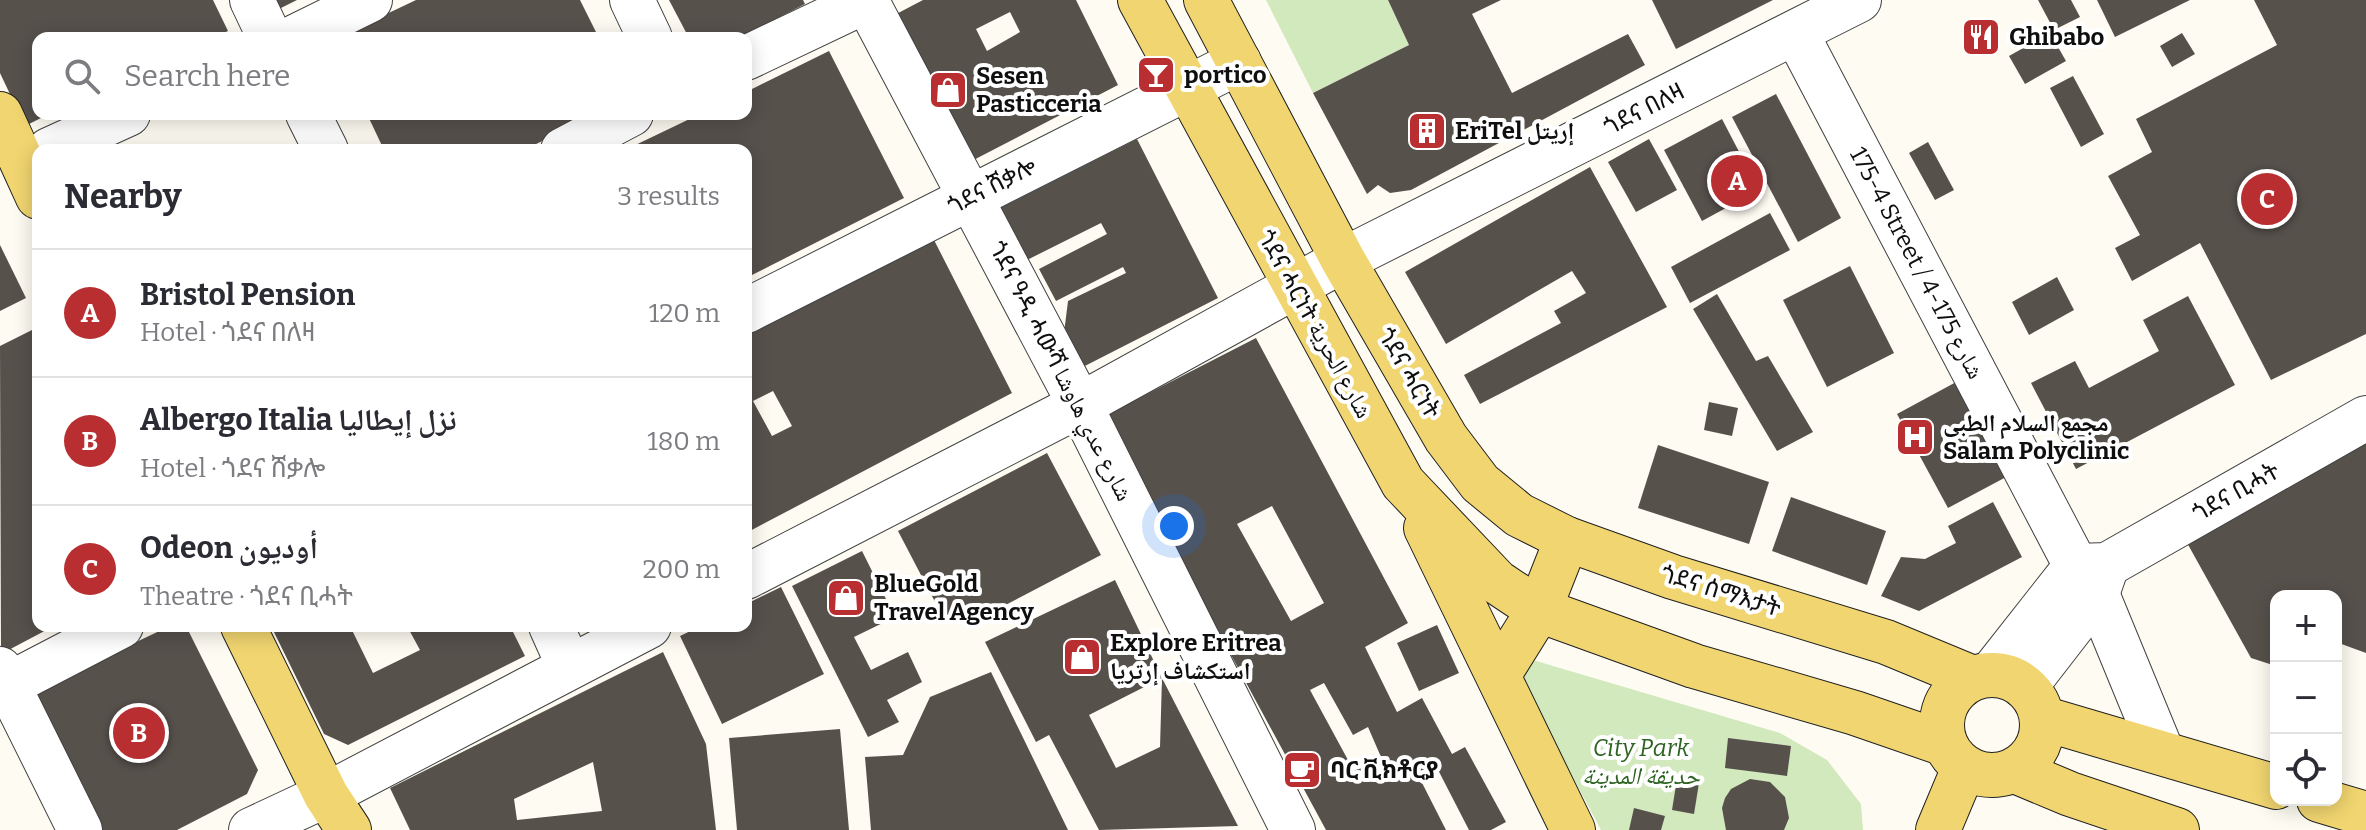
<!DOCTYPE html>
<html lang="en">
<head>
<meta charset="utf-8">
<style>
	body { margin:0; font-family:Bitter,"Noto Naskh Arabic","Noto Sans Ethiopic",serif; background:#f2f2f3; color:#2b2b33 }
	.controls { position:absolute; right:24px; bottom:24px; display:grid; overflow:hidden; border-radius:16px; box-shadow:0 4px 20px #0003 }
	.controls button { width:72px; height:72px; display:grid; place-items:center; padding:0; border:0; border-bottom:2px solid #e1e1e2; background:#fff; color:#2b2b33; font:40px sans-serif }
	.you { position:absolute; left:1174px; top:526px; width:28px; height:28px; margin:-20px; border:6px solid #fff; border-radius:50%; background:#1a73e8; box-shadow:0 0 0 12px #1a73e833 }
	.badge { display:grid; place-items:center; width:52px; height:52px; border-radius:50%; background:#b82e31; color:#fff; font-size:26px; font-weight:700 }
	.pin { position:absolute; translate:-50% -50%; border:4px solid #fff; box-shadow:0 2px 8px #0006 }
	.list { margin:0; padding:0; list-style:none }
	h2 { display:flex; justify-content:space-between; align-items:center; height:104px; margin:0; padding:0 32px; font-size:34px }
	h2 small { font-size:26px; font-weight:400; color:#7c7c81 }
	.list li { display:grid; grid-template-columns:52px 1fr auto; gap:24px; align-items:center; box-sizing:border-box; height:128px; padding:0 32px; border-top:2px solid #e1e1e2 }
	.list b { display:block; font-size:30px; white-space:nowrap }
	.list p { margin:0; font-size:26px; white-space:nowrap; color:#7c7c81 }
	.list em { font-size:26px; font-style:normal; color:#7c7c81 }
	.icon { flex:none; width:44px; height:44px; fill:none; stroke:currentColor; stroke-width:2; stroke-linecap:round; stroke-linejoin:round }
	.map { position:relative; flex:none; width:2366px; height:830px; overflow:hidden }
	.search { position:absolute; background:#fff; box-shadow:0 4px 20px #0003; left:32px; top:32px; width:720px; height:88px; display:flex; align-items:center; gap:20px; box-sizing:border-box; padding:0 28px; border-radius:16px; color:#7c7c81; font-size:30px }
	.panel { position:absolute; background:#fff; box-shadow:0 4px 20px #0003; left:32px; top:144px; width:720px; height:488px; border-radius:16px }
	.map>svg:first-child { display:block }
	.green { fill:#d2e8bd }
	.building { fill:#57514c; fill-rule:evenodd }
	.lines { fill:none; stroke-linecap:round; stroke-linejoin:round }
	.minor-casing { stroke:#424242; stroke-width:46 }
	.major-casing { stroke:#202020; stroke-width:46 }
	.minor { stroke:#fff; stroke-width:44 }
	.major { stroke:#f1d570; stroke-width:44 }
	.labels { text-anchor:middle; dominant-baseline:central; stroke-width:8; stroke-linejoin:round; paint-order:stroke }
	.poi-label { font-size:24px; font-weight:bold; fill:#0f0f0f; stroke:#fff; text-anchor:start }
	.street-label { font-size:24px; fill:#0f0f0f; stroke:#fff }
	.park-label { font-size:24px; font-style:italic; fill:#2e6422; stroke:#fff }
</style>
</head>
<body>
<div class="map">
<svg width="2366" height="830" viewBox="0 0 2366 830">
	<rect width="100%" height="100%" fill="#fefcf2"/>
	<!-- green -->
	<g class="green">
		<polygon points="1266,0 1388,0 1409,45 1313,93"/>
		<polygon points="1526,658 1780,733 1827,760 1861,804 1863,830 1601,830 1522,682"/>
	</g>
	<!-- building -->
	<g class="building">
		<polygon points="0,0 213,0 228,31 213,38 38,38 38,114 49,114 25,126 0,73"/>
		<polygon points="267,0 297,0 273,12"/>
		<polygon points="416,0 580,0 599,38 336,38"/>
		<polygon points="669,0 803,0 805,4 739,38 689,38"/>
		<path d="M923 0H1076L1118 85 960 167 883 21ZM1010 12 1020 32 987 51 976 29Z"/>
		<polygon points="1388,0 1501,0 1472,14 1512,93 1628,34 1645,65 1411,190 1390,193 1378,185 1367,194 1313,93 1409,45"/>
		<polygon points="1652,0 1773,0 1676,49"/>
		<polygon points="2038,0 2071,0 2080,17 2054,30"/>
		<polygon points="2097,0 2190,0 2115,37"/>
		<polygon points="2254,0 2366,0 2366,334 2271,380 2200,243 2132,281 2115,248 2140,235 2108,176 2152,152 2136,119 2277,45"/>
		<polygon points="2050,33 2066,61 2025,84 2009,56"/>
		<polygon points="2182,33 2195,54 2172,67 2160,46"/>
		<polygon points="829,51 904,198 746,278 746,150 625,150 700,114 746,114 746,92"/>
		<polygon points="2073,76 2104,134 2081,147 2050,88"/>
		<polygon points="1776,94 1841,218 1798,242 1732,117"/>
		<polygon points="367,114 597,114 524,150 384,150"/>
		<polygon points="1722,119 1759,190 1702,221 1664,150"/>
		<polygon points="1137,139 1218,298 1077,370 1063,341 1068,301 1126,273 1123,267 1056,301 1039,269 1107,234 1101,223 1021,263 994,211"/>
		<polygon points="1649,139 1677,190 1636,212 1608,162"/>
		<polygon points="1928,142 1954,190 1935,200 1909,153"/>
		<polygon points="1590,167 1667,307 1480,404 1464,375 1561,323 1554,311 1586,293 1572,271 1446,344 1405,272"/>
		<polygon points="1770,213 1790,250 1690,303 1671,267"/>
		<path d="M934 240 1012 393 746 533V335ZM773 391 792 426 772 436 753 401Z"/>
		<polygon points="0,245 26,298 0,311"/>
		<polygon points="1850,266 1894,353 1827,387 1783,300"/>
		<polygon points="2057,277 2074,310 2029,335 2012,302"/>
		<polygon points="1717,294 1756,361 1768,356 1813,432 1777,451 1693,309"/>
		<polygon points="2188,296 2235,385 2076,469 2031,383 2075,361 2089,388 2159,351 2143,320"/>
		<polygon points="38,327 38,626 54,626 1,654 0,346"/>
		<path d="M1256 338 1408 623 1365 647 1397 712 1422 698 1452 754 1465 747 1506 822 1491 830H1469L1435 764 1417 773 1446 830H1326L1102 417ZM1272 506 1324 603 1291 621 1237 524ZM1324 683 1353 735 1368 727 1381 757 1354 771 1310 690Z"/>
		<polygon points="1958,381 2008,476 1948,508 1897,414"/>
		<polygon points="1709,402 1738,408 1732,436 1704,430"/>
		<polygon points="2366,431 2366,653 2336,642 2336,596 2276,596 2276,666 2251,658 2181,532"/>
		<polygon points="1658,445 1769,482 1749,544 1638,508"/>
		<polygon points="1047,453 1101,555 971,623 964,611 945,621 898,531"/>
		<polygon points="1791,497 1886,531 1867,585 1772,551"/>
		<polygon points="1993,502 2022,557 1919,611 1881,596 1901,557 1925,559 1956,543 1948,526"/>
		<polygon points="862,551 895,617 854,637 871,670 908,652 922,682 887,700 899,722 868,737 792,586"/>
		<polygon points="1115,580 1162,678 1089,715 1116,768 1160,747 1162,678 1238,826 1099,830 1049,735 1036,742 985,642"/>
		<polygon points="781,587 824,674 722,724 680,636 701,626 746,626 746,604"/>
		<polygon points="1437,625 1459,673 1419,691 1397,643"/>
		<polygon points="170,626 186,626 258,770 247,794 177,830 86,830 20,697"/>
		<polygon points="271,626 350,626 373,673 420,650 407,626 510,626 525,656 348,745 324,734"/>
		<path d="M663 652 706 744 716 830H410L390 788ZM593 762 602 811 517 820 514 799Z"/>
		<polygon points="991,672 1068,830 871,830 865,757 903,755 930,697"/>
		<polygon points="840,729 849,830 737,830 729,738"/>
		<polygon points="1728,738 1791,746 1787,776 1725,768"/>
		<polygon points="1677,779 1699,783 1694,814 1672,810"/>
		<polygon points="1750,779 1770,782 1785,797 1789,818 1784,830 1726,830 1722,808 1725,798 1731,789"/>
		<polygon points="1634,808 1665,816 1661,830 1629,830"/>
	</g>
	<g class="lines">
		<defs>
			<g id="minor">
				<polyline points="252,0 270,38"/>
				<polyline points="632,0 650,38"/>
				<polyline points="866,0 1080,405 1293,830"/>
				<polyline points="1796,33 2076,566 2097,594 2162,752"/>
				<polyline points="293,38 370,0"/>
				<polyline points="746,58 868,0"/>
				<polyline points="308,114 326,150"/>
				<polyline points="49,150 128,114"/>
				<polyline points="563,150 631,114"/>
				<polyline points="746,311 1239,62"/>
				<polyline points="746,577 1080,405 1343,260 1859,0"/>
				<polyline points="551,626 569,666"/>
				<polyline points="0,669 80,830"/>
				<polyline points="1991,674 2076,566 2107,565 2366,418"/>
				<polyline points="2025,687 2097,594 2105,571"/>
				<polyline points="0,689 121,626"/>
				<polyline points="251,830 326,795 649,626"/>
			</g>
			<g id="major">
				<polyline points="1140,0 1403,483 1497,582 1539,610 1694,666 1855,713 1945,744"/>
				<polyline points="1206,0 1343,260 1446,438 1480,483 1519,515 1567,539 1673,577 1886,642 1973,678"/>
				<polyline points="0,114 38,197"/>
				<polyline points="1426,528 1573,830"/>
				<polyline points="243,626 326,795 349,830"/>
				<polyline points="1499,674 1539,610 1567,539"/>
				<circle cx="1992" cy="725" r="50"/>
				<polyline points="2042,718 2276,787"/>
				<polyline points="2015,771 2070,794 2177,830"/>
				<polyline points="2319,800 2366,814"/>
				<polyline points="1938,830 1964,768"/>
			</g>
		</defs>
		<!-- minor casing -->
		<use href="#minor" class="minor-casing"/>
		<!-- major casing -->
		<use href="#major" class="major-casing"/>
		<!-- minor -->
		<use href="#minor" class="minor"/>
		<!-- major -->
		<use href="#major" class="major"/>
	</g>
	<!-- icons -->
	<defs>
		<symbol id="restaurant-square" viewBox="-11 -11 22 22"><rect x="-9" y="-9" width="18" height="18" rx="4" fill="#b82e31" stroke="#fff"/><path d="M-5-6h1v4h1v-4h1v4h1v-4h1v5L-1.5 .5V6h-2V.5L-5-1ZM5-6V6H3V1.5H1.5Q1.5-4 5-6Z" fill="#fff"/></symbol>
		<symbol id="bar-square" viewBox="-11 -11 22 22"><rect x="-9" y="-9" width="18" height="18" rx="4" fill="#b82e31" stroke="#fff"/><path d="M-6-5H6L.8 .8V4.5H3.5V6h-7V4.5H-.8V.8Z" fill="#fff"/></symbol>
		<symbol id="shop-square" viewBox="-11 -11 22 22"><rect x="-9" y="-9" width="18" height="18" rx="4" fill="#b82e31" stroke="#fff"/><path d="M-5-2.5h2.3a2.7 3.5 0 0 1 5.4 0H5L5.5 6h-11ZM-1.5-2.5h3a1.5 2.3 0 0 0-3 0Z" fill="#fff"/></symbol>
		<symbol id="building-square" viewBox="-11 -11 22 22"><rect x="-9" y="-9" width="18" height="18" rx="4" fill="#b82e31" stroke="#fff"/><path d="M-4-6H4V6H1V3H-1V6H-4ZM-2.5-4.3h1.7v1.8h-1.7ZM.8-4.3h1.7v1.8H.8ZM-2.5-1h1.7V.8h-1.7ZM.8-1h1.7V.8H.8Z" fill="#fff"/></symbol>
		<symbol id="hospital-square" viewBox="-11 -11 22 22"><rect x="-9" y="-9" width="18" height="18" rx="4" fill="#b82e31" stroke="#fff"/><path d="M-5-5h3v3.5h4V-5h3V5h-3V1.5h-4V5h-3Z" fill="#fff"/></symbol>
		<symbol id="cafe-square" viewBox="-11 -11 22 22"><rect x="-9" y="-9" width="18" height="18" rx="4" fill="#b82e31" stroke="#fff"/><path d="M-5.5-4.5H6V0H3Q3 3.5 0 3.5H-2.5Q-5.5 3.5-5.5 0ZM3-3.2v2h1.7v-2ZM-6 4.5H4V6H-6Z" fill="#fff"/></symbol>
	</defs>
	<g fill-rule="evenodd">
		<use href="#restaurant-square" x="1959" y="15" width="44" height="44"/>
		<use href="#bar-square" x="1134" y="53" width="44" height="44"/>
		<use href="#shop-square" x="926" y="68" width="44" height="44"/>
		<use href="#building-square" x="1405" y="109" width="44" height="44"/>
		<use href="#hospital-square" x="1893" y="415" width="44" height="44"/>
		<use href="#shop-square" x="824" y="576" width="44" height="44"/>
		<use href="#shop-square" x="1060" y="635" width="44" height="44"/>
		<use href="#cafe-square" x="1280" y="748" width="44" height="44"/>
	</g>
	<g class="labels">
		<!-- poi labels -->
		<g class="poi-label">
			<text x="2009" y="37">Ghibabo</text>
			<text x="1184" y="75">portico</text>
			<text x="976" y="76">Sesen<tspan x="976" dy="28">Pasticceria</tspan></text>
			<text x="1455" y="131">EriTel إريتل</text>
			<text x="1943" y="423">مجمع السلام الطبي<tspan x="1943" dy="28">Salam Polyclinic</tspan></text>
			<text x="874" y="584">BlueGold<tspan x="874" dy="28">Travel Agency</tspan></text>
			<text x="1110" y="643">Explore Eritrea<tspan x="1110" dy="28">استكشاف إرتريا</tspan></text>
			<text x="1330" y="770">ባር ቪክቶርያ</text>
		</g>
		<!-- street labels -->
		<g class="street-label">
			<text transform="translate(1644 109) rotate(-27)">ጎደና በለዛ</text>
			<text transform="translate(992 186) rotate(-27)">ጎደና ሸቃሎ</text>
			<text transform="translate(1917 263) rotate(62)">175-4 Street / شارع 175-4</text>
			<text transform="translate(1315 324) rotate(61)">ጎደና ሓርነት شارع الحرية</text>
			<text transform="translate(1061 371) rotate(63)">ጎደና ዓዲ ሓውሻ شارع عدي هاوشا</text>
			<text transform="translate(1409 373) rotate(60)">ጎደና ሓርነት</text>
			<text transform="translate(2236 492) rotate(-29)">ጎደና ቢሓት</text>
			<text transform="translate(1721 591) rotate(17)">ጎደና ሰማእታት</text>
		</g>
		<!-- park labels -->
		<g class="park-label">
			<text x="1641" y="748">City Park<tspan x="1641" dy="28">حديقة المدينة</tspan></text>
		</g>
	</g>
</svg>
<div class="controls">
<button>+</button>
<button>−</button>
<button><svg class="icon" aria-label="locate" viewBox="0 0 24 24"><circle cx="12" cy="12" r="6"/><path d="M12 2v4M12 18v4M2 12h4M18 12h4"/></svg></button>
</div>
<div class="you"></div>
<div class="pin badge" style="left:1737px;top:181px">A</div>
<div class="pin badge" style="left:139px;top:733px">B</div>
<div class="pin badge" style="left:2267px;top:199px">C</div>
<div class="search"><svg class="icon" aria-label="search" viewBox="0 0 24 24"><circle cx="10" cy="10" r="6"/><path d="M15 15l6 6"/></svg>Search here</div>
<section class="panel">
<h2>Nearby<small>3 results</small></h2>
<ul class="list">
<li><span class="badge">A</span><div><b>Bristol Pension</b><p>Hotel · ጎደና በለዛ</p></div><em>120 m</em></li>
<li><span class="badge">B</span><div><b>Albergo Italia نزل إيطاليا</b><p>Hotel · ጎደና ሸቃሎ</p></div><em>180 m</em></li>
<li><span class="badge">C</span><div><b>Odeon أوديون</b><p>Theatre · ጎደና ቢሓት</p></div><em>200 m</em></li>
</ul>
</section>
</div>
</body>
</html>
